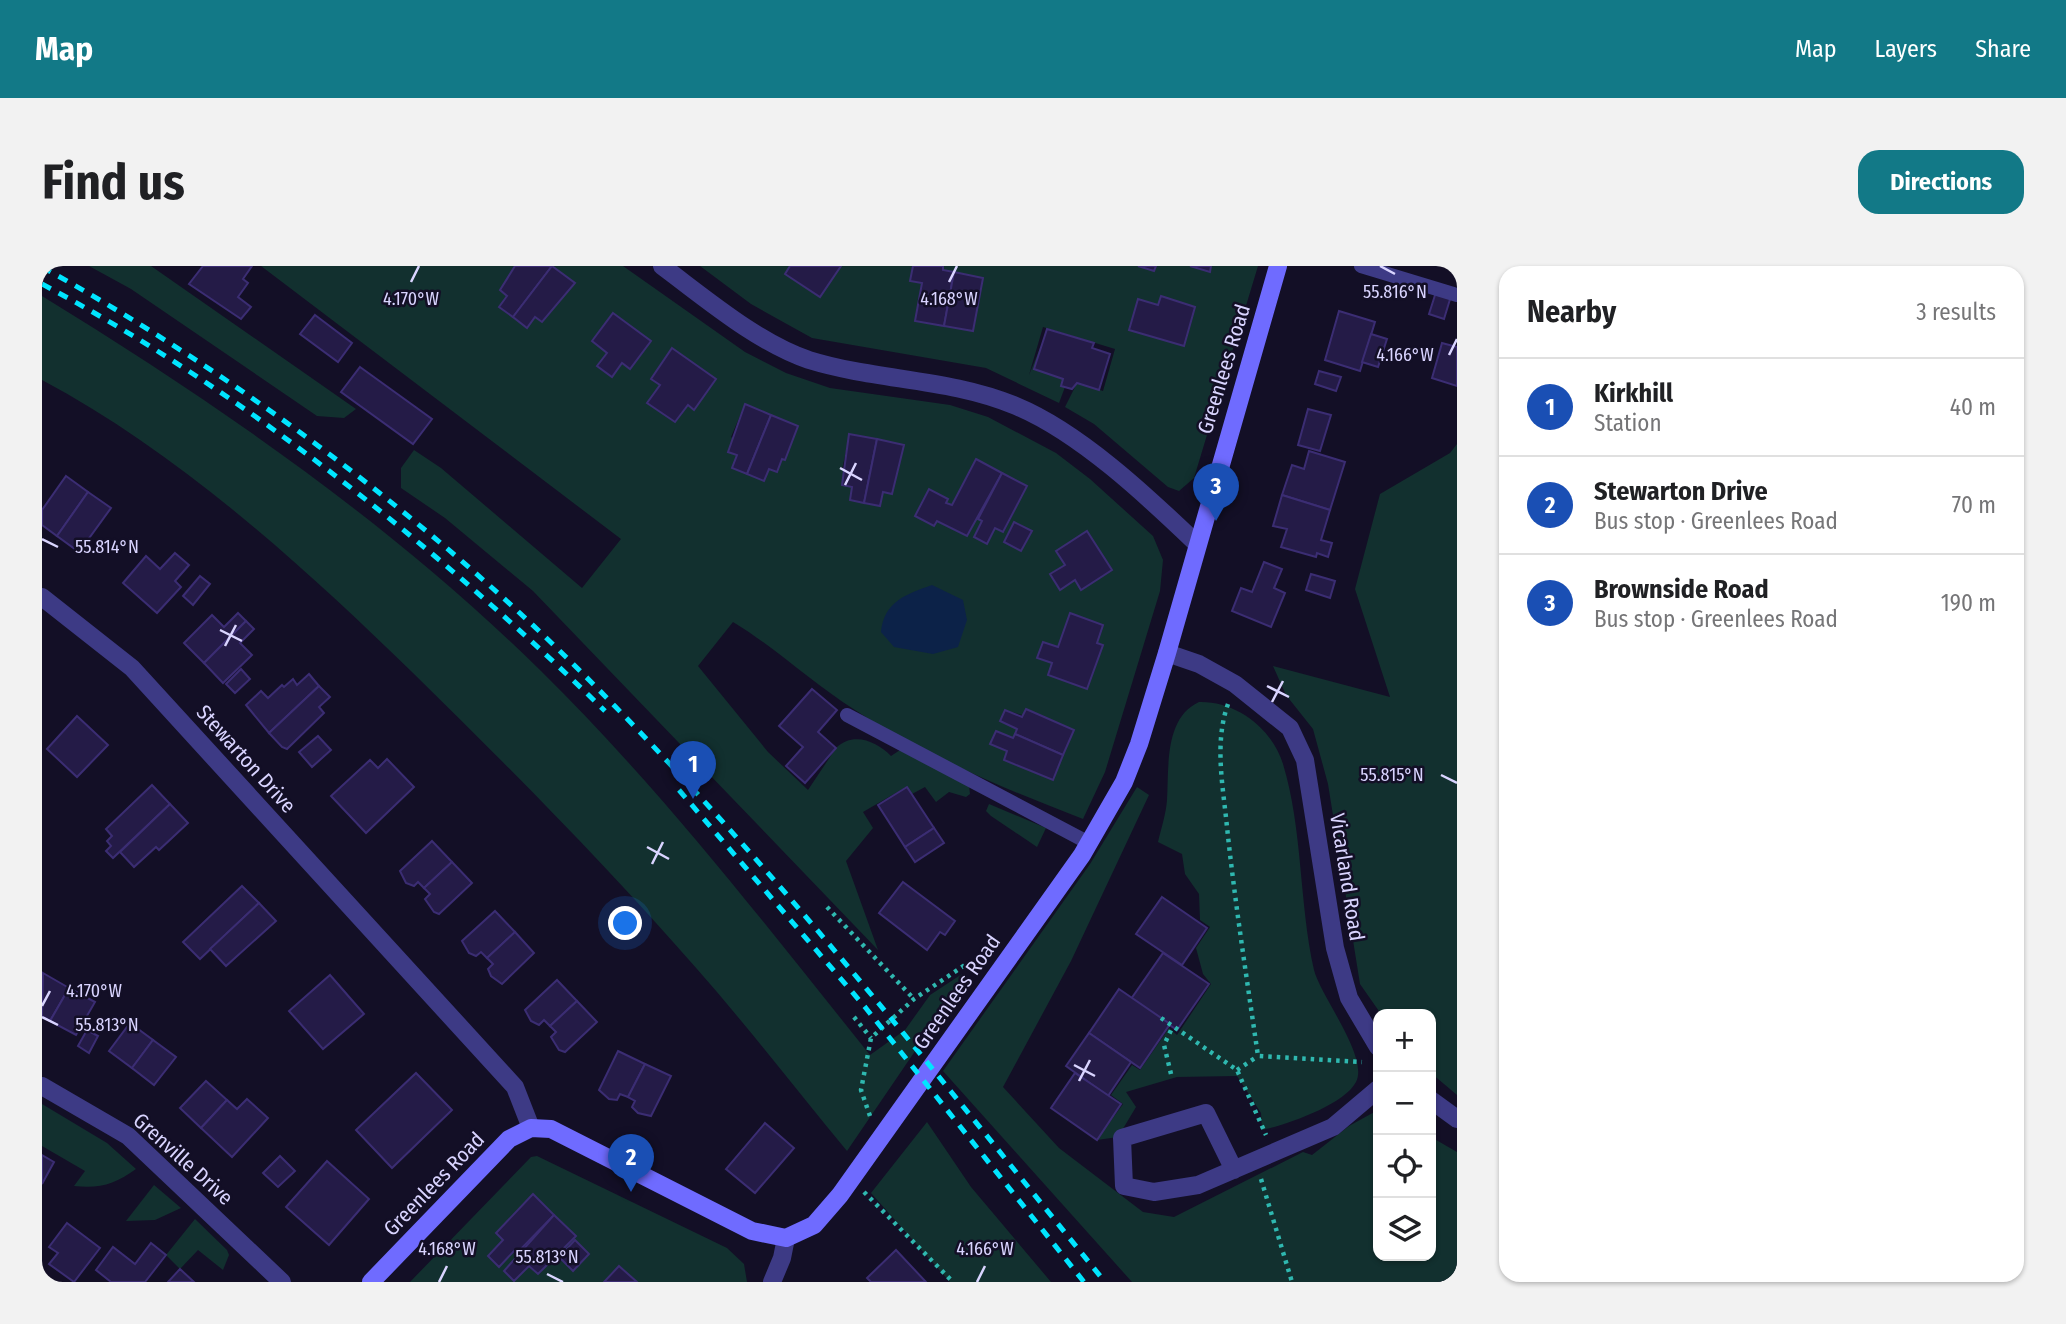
<!DOCTYPE html>
<html lang="en">
<head>
<meta charset="utf-8">
<style>
	body { margin:0; font-family:"Fira Sans Condensed",sans-serif; background:#f2f2f2; color:#202124 }
	.controls { position:absolute; right:21px; bottom:21px; display:grid; overflow:hidden; border-radius:14px; box-shadow:0 2px 5px #0004 }
	.controls button { width:63px; height:63px; display:grid; place-items:center; padding:0; border:0; border-bottom:2px solid #e0e0e0; background:#fff; color:#202124; font:35px sans-serif }
	.you { position:absolute; left:584px; top:658px; width:24px; height:24px; margin:-18px; border:5px solid #fff; border-radius:50%; background:#1a73e8; box-shadow:0 0 0 10px #1a73e833 }
	.badge { display:grid; place-items:center; width:46px; height:46px; border-radius:50%; background:#127987; color:#fff; font-size:23px; font-weight:700 }
	.pin { position:absolute; translate:-50% -58px; filter:drop-shadow(0 2px 4px #0008) }
	.pin::after { content:''; position:absolute; top:37px; width:24px; height:21px; background:inherit; clip-path:polygon(0 0,100% 0,50% 100%) }
	.list { margin:0; padding:0; list-style:none }
	h2 { display:flex; justify-content:space-between; align-items:center; height:91px; margin:0; padding:0 28px; font-size:30px }
	h2 small { font-size:23px; font-weight:400; color:#757577 }
	.list li { display:grid; grid-template-columns:46px 1fr auto; gap:21px; align-items:center; box-sizing:border-box; height:98px; padding:0 28px; border-top:2px solid #e0e0e0 }
	.list b { display:block; font-size:26px; white-space:nowrap }
	.list p { margin:0; font-size:23px; white-space:nowrap; color:#757577 }
	.list em { font-size:23px; font-style:normal; color:#757577 }
	.icon { flex:none; width:38px; height:38px; fill:none; stroke:currentColor; stroke-width:2; stroke-linecap:round; stroke-linejoin:round }
	.map { position:relative; flex:none; width:1415px; height:1016px; overflow:hidden; border-radius:21px }
	header { display:flex; align-items:center; gap:42px; box-sizing:border-box; height:98px; padding:0 35px; background:#127987; color:#fff }
	header strong { font-size:33px }
	nav { display:flex; gap:38px; margin-inline-start:auto; font-size:24px }
	.intro { display:flex; align-items:center; justify-content:space-between; box-sizing:border-box; height:168px; padding:0 42px }
	h1 { margin:0; font-size:49px }
	.button { padding:18px 32px; border-radius:21px; background:#127987; color:#fff; font-size:24px; font-weight:700 }
	main { display:flex; gap:42px; padding:0 42px }
	aside { flex:1; background:#fff; border-radius:21px; box-shadow:0 2px 5px #0004 }
	.map>svg:first-child { display:block }
	.green { fill:#12302f; fill-rule:evenodd }
	.water { fill:#0c2248 }
	.building { fill:#241b47; stroke:#3b2d73; stroke-width:2 }
	.lines { fill:none; stroke-linecap:round; stroke-linejoin:round }
	.path { stroke:#2fb8b0; stroke-width:4.5; stroke-dasharray:3.5 5; stroke-linecap:butt }
	.service { stroke:#3d3a85; stroke-width:14 }
	.minor { stroke:#3d3a85; stroke-width:18 }
	.tertiary { stroke:#3d3a85; stroke-width:18 }
	.secondary { stroke:#6f6bff; stroke-width:18 }
	.rail { stroke:#00e5ff; stroke-width:5; stroke-dasharray:10 9; stroke-linecap:butt }
	.ticks { fill:none; stroke:#d9d4ff; stroke-width:2.5 }
	.labels { text-anchor:middle; dominant-baseline:central; stroke-width:5; stroke-linejoin:round; paint-order:stroke }
	.street-label { font-size:21px; fill:#d9d4ff; stroke:#130f26 }
	.ticks-label { font-size:18px; text-anchor:middle; fill:#d9d4ff; stroke:#130f26; stroke-width:5; stroke-linejoin:round; paint-order:stroke }
</style>
</head>
<body>
<header>
<strong>Map</strong>
<nav><a>Map</a><a>Layers</a><a>Share</a></nav>
</header>
<div class="intro"><h1>Find us</h1><a class="button">Directions</a></div>
<main>
<div class="map">
<svg width="1415" height="1016" viewBox="0 0 1415 1016">
	<rect width="100%" height="100%" fill="#130f26"/>
	<!-- green -->
	<g class="green">
		<polygon points="47,0 109,0 314,143 302,152 275,150 89,23"/>
		<path d="M219 0H581L703 86 744 107 788 122 908 139 946 151 1014 187 1048 213 1111 270 1121 294 1118 325 1063 506 1041 553C963 523 883 490 813 444 770 417 734 382 691 356L656 400 726 486 766 524 794 482C812 465 835 476 849 490L858 484 927 520 928 528 924 531 907 526 894 536 883 521 870 528 864 521 821 546 831 562 804 595 836 684 491 325 403 252 359 222V202L372 184 399 202 540 322 579 273ZM510 0 532 18 471 51 458 41ZM703 138 756 161 743 193H740L735 206 727 203 722 215 690 202 695 189 686 185 692 173 689 171ZM808 168 862 179 850 227 841 226 838 240 808 234 810 221 800 203ZM934 194 985 220 962 266 953 262 945 277 932 271 940 255 934 252 895 255 892 260 873 250 887 224 906 233 904 237 910 239ZM963 444 1032 464 1010 514 962 494 965 485 948 478 954 465 971 472 975 463 958 455Z"/>
		<polygon points="658,0 871,0 868,15 880,17 874,55 931,65 940,12 901,4 901,0 1216,0 1152,212 1137,225 1126,221 1052,158 1023,141 1035,117 1061,125 1073,83 1001,61 987,109 1000,77 992,103 1021,113 1023,121 1017,137 944,102 770,72 709,38"/>
		<path d="M0 30C176 138 351 259 499 405 619 523 723 658 828 789L863 764 888 729 920 708 914 725 805 885C755 825 707 762 655 703 565 600 467 501 370 406 260 299 137 187 0 114Z"/>
		<polygon points="1415,178 1415,829 1389,807 1389,748 1339,748 1318,718 1286,518 1271,463 1244,429 1231,400 1348,431 1313,323 1338,228 1408,187"/>
		<path d="M1157 436C1194 435 1230 462 1241 498 1261 564 1257 637 1272 704 1279 731 1327 791 1314 816 1302 839 1244 859 1220 864L1219 847 1195 810 1135 811 1084 826 1094 841 1076 871 1055 874 1081 838 1069 829 1090 799 1098 804 1127 762 1135 769 1169 718 1161 708 1154 682 1168 661 1158 654 1157 628 1143 608 1140 588 1116 576C1119 563 1124 548 1125 534 1127 502 1122 452 1157 436Z"/>
		<polygon points="1095,521 1107,529 1029,695 961,821 1017,882 1101,946 1132,951 1261,886 1270,889 1307,860 1336,844 1336,990 1389,990 1389,871 1415,886 1415,1016 1090,1016 901,805 1048,598"/>
		<polygon points="947,538 1004,562 995,581 949,550 944,545"/>
		<path d="M0 838 65 877 94 903C73 918 58 923 32 920L43 905 0 880Z"/>
		<polygon points="885,856 929,921 1009,1016 908,1016 829,927"/>
		<path d="M495 890 685 982 702 998 705 1016H595L577 1000 562 1016H368L489 891ZM491 929 533 970 496 1008 487 1000 472 1015 462 1005 477 989 472 985 457 1000 446 990 461 974 454 967Z"/>
		<polygon points="112,919 139,942 113,954 84,955"/>
		<polygon points="153,953 185,984 187,989 181,1004 156,984 138,1003 124,989"/>
	</g>
	<!-- water -->
	<path class="water" d="M890 319 921 334 925 354 916 381 891 388 852 381 839 366C842 335 865 328 890 319Z"/>
	<!-- building -->
	<g class="building">
		<polygon points="161,0 210,0 201,13 206,17 196,31 209,41 199,53 147,18"/>
		<polygon points="473,0 510,0 471,51 457,41 465,30 458,24"/>
		<polygon points="510,0 533,17 500,56 493,51 485,62 471,51"/>
		<polygon points="748,0 799,0 778,31 743,8"/>
		<polygon points="871,0 901,0 901,4 912,6 902,60 873,55 880,17 868,15"/>
		<polygon points="1096,0 1114,0 1112,5"/>
		<polygon points="1148,0 1169,0 1168,6"/>
		<polygon points="912,6 941,12 931,65 902,60"/>
		<polygon points="1394,26 1409,30 1402,53 1387,48"/>
		<polygon points="1119,30 1153,41 1142,80 1087,64 1096,33 1116,39"/>
		<polygon points="1297,45 1333,56 1318,105 1283,94"/>
		<polygon points="571,47 609,75 588,103 580,97 570,111 555,100 565,87 550,75"/>
		<polygon points="273,49 310,77 296,96 258,68"/>
		<polygon points="1005,63 1052,77 1050,82 1068,88 1057,124 1035,117 1030,123 1019,120 1021,113 992,103"/>
		<polygon points="1329,68 1345,73 1336,101 1320,96"/>
		<polygon points="1400,77 1415,81 1415,120 1390,112"/>
		<polygon points="630,82 674,113 652,144 646,139 633,156 605,137 618,119 609,113"/>
		<polygon points="318,101 390,153 371,178 299,126"/>
		<polygon points="1277,105 1299,111 1294,125 1273,118"/>
		<polygon points="703,138 729,149 705,208 690,202 695,189 686,186"/>
		<polygon points="1266,143 1289,149 1278,185 1256,179"/>
		<polygon points="729,149 756,160 743,194 740,193 735,206 727,203 722,215 705,208"/>
		<polygon points="807,168 835,173 822,237 808,234 810,221 800,219"/>
		<polygon points="835,173 862,179 850,228 841,226 838,240 822,237"/>
		<polygon points="1267,185 1303,196 1288,244 1240,229 1250,199 1262,203"/>
		<polygon points="934,193 960,207 925,270 895,255 892,260 873,250 887,223 906,233 904,237 910,239"/>
		<polygon points="960,207 985,220 961,266 953,262 945,278 932,271 940,255 936,253"/>
		<polygon points="24,210 46,226 15,270 0,259 0,244"/>
		<polygon points="46,226 69,242 37,286 15,270"/>
		<polygon points="1240,229 1288,244 1279,274 1290,277 1286,291 1275,287 1274,291 1239,281 1245,263 1231,260"/>
		<polygon points="972,256 990,265 979,285 962,276"/>
		<polygon points="1045,265 1070,304 1039,324 1033,314 1018,324 1008,308 1023,299 1014,285"/>
		<polygon points="133,287 147,299 133,315 139,321 115,347 81,317 104,290 118,303"/>
		<polygon points="1222,296 1240,303 1232,322 1243,327 1229,361 1190,345 1199,322 1210,326"/>
		<polygon points="1269,308 1293,315 1288,332 1264,324"/>
		<polygon points="158,310 168,318 151,339 141,330"/>
		<polygon points="196,347 204,355 162,397 142,377 170,349 182,361"/>
		<polygon points="1028,347 1061,359 1055,377 1061,379 1045,423 1006,409 1010,397 995,392 1001,376 1016,381"/>
		<polygon points="204,355 212,363 198,377 210,389 181,417 162,397"/>
		<polygon points="199,403 208,413 193,427 184,418"/>
		<polygon points="267,408 277,420 227,467 204,439 219,425 226,432 240,419 242,421 251,413 255,419"/>
		<polygon points="277,420 288,431 277,441 282,447 245,483 240,481 227,467"/>
		<polygon points="770,423 795,444 776,466 794,482 763,517 744,500 761,481 737,460"/>
		<polygon points="984,443 1032,464 1021,489 973,468 975,463 958,455 963,444 980,451"/>
		<polygon points="35,450 66,479 35,511 5,483"/>
		<polygon points="954,465 971,472 973,468 1021,489 1011,514 962,494 965,485 948,478"/>
		<polygon points="276,470 289,484 270,501 257,486"/>
		<polygon points="345,493 372,521 324,567 289,530 328,494 336,502"/>
		<polygon points="110,519 128,538 71,592 64,585 69,580 65,575 70,570 64,563"/>
		<polygon points="865,521 892,562 863,581 836,539"/>
		<polygon points="128,538 146,557 117,584 114,581 92,601 78,586"/>
		<polygon points="892,562 902,577 873,596 863,581"/>
		<polygon points="390,575 410,596 382,622 376,616 372,620 364,617 358,605"/>
		<polygon points="410,596 430,617 397,648 392,646 383,633 388,628 382,622"/>
		<polygon points="861,616 913,655 903,669 898,666 885,684 837,647"/>
		<polygon points="200,620 217,637 158,693 141,676"/>
		<polygon points="1120,631 1165,662 1140,699 1094,668"/>
		<polygon points="217,637 234,655 184,700 168,683"/>
		<polygon points="453,645 473,666 445,692 439,686 434,690 427,687 420,675"/>
		<polygon points="473,666 492,687 460,718 449,710 446,703 451,698 445,692"/>
		<polygon points="1121,687 1167,718 1135,764 1089,733"/>
		<polygon points="1,707 27,722 8,755 0,750"/>
		<polygon points="288,709 322,748 281,783 247,745"/>
		<polygon points="515,714 535,735 508,760 502,754 497,759 489,755 483,744"/>
		<polygon points="27,722 53,736 34,769 8,755"/>
		<polygon points="1077,723 1128,758 1098,802 1047,767"/>
		<polygon points="535,735 555,756 523,786 517,784 509,771 514,766 508,760"/>
		<polygon points="88,757 111,774 90,802 67,785"/>
		<polygon points="45,764 56,770 47,787 36,780"/>
		<polygon points="1047,767 1089,796 1066,830 1024,800"/>
		<polygon points="111,774 134,791 112,819 90,802"/>
		<polygon points="576,785 603,798 586,831 578,828 575,834 567,833 557,824"/>
		<polygon points="603,798 629,810 609,850 596,847 590,841 593,835 586,831"/>
		<polygon points="374,807 410,844 350,902 314,864"/>
		<polygon points="1033,807 1079,838 1055,874 1009,842"/>
		<polygon points="164,815 185,834 159,862 138,842"/>
		<polygon points="205,833 226,852 190,891 159,862 185,834 195,843"/>
		<polygon points="723,857 752,882 713,927 684,903"/>
		<polygon points="0,889 12,896 0,918"/>
		<polygon points="238,890 253,905 236,921 221,907"/>
		<polygon points="285,895 327,933 287,979 244,941"/>
		<polygon points="491,928 512,949 475,987 472,985 457,1001 446,990 461,974 454,967"/>
		<polygon points="512,949 534,970 496,1008 487,1000 472,1015 462,1005"/>
		<polygon points="25,957 58,982 32,1016 7,998 16,987 7,981"/>
		<polygon points="533,974 547,988 531,1005 517,991"/>
		<polygon points="109,977 124,989 103,1016 69,1016 54,1004 71,981 93,998"/>
		<polygon points="854,984 884,1016 829,1016 825,1012"/>
		<polygon points="577,1000 595,1016 562,1016"/>
		<polygon points="138,1003 152,1016 126,1016"/>
	</g>
	<g class="lines">
		<!-- path -->
		<g class="path">
			<path d="M1186 438C1172 477 1181 520 1185 561 1193 637 1205 714 1216 790L1320 796"/>
			<polyline points="785,641 872,733"/>
			<polyline points="812,751 829,772"/>
			<polyline points="1119,752 1195,804 1224,869"/>
			<polyline points="1195,804 1216,790"/>
			<polyline points="1129,808 1122,779 1131,760"/>
			<polyline points="828,850 819,824 829,772 872,733 923,699 938,695"/>
			<polyline points="1219,913 1250,1016"/>
			<polyline points="822,926 911,1016"/>
		</g>
		<!-- service -->
		<g class="service">
			<polyline points="1319,0 1415,29"/>
			<polyline points="805,449 1047,577"/>
		</g>
		<!-- minor -->
		<g class="minor">
			<polyline points="0,331 90,402 473,821 489,862"/>
			<polyline points="1125,387 1157,398 1193,418 1248,462 1263,494 1293,682 1307,732 1336,781"/>
			<polyline points="0,820 86,870 240,1016"/>
			<polyline points="1389,834 1415,853"/>
			<polyline points="1192,904 1164,847 1080,872 1082,920 1112,926 1156,919 1291,861 1336,823"/>
			<polyline points="730,1016 740,992 744,972"/>
		</g>
		<!-- tertiary -->
		<path class="tertiary" d="M620 0C663 32 716 77 767 94 835 115 907 112 974 140 1037 166 1105 230 1154 277"/>
		<!-- secondary -->
		<polyline class="secondary" points="329,1016 467,873 489,862 509,863 710,965 744,972 772,959 798,929 1040,589 1082,516 1097,478 1125,387 1236,0"/>
		<!-- rail -->
		<g class="rail">
			<path d="M0 1C185 103 373 243 524 391 720 584 890 803 1063 1016"/>
			<path d="M0 18C202 125 399 285 563 445"/>
			<polyline points="637,524 823,741 1042,1016"/>
		</g>
	</g>
	<!-- ticks -->
	<path class="ticks" d="M1338 0 1353 8M369 16 377 0M907 16 915 0M1407 89 1415 73M798 202 820 214M803 219 814 197M0 273 16 281M178 364 200 375M183 380 194 359M1225 420 1247 431M1230 436 1241 415M1399 509 1415 517M605 581 627 593M610 598 621 576M0 740 8 725M0 751 16 759M1032 799 1053 810M1037 815 1048 794M505 1008 521 1016M397 1016 405 1000M935 1016 943 1000"/>
	<g class="labels">
		<!-- street labels -->
		<g class="street-label">
			<text transform="translate(1182 103) rotate(-73)">Greenlees Road</text>
			<text transform="translate(204 493) rotate(48)">Stewarton Drive</text>
			<text transform="translate(1305 611) rotate(81)">Vicarland Road</text>
			<text transform="translate(915 726) rotate(-55)">Greenlees Road</text>
			<text transform="translate(141 893) rotate(42)">Grenville Drive</text>
			<text transform="translate(392 918) rotate(-46)">Greenlees Road</text>
		</g>
	</g>
	<g class="ticks-label">
		<text x="1353" y="32">55.816°N</text>
		<text x="369" y="39">4.170°W</text>
		<text x="907" y="39">4.168°W</text>
		<text x="1363" y="95">4.166°W</text>
		<text x="65" y="287">55.814°N</text>
		<text x="1350" y="515">55.815°N</text>
		<text x="52" y="731">4.170°W</text>
		<text x="65" y="765">55.813°N</text>
		<text x="405" y="989">4.168°W</text>
		<text x="943" y="989">4.166°W</text>
		<text x="505" y="997">55.813°N</text>
	</g>
</svg>
<div class="controls">
<button>+</button>
<button>−</button>
<button><svg class="icon" aria-label="locate" viewBox="0 0 24 24"><circle cx="12" cy="12" r="6"/><path d="M12 2v4M12 18v4M2 12h4M18 12h4"/></svg></button>
<button><svg class="icon" aria-label="layers" viewBox="0 0 24 24"><path d="M12 4l9 5-9 5-9-5zM3 14l9 5 9-5"/></svg></button>
</div>
<div class="you"></div>
<div class="pin badge" style="left:651px;top:533px;background:#1a4fb4">1</div>
<div class="pin badge" style="left:589px;top:926px;background:#1a4fb4">2</div>
<div class="pin badge" style="left:1174px;top:255px;background:#1a4fb4">3</div>
</div>
<aside>
<h2>Nearby<small>3 results</small></h2>
<ul class="list">
<li><span class="badge" style="background:#1a4fb4">1</span><div><b>Kirkhill</b><p>Station</p></div><em>40 m</em></li>
<li><span class="badge" style="background:#1a4fb4">2</span><div><b>Stewarton Drive</b><p>Bus stop · Greenlees Road</p></div><em>70 m</em></li>
<li><span class="badge" style="background:#1a4fb4">3</span><div><b>Brownside Road</b><p>Bus stop · Greenlees Road</p></div><em>190 m</em></li>
</ul>
</aside>
</main>
</body>
</html>
